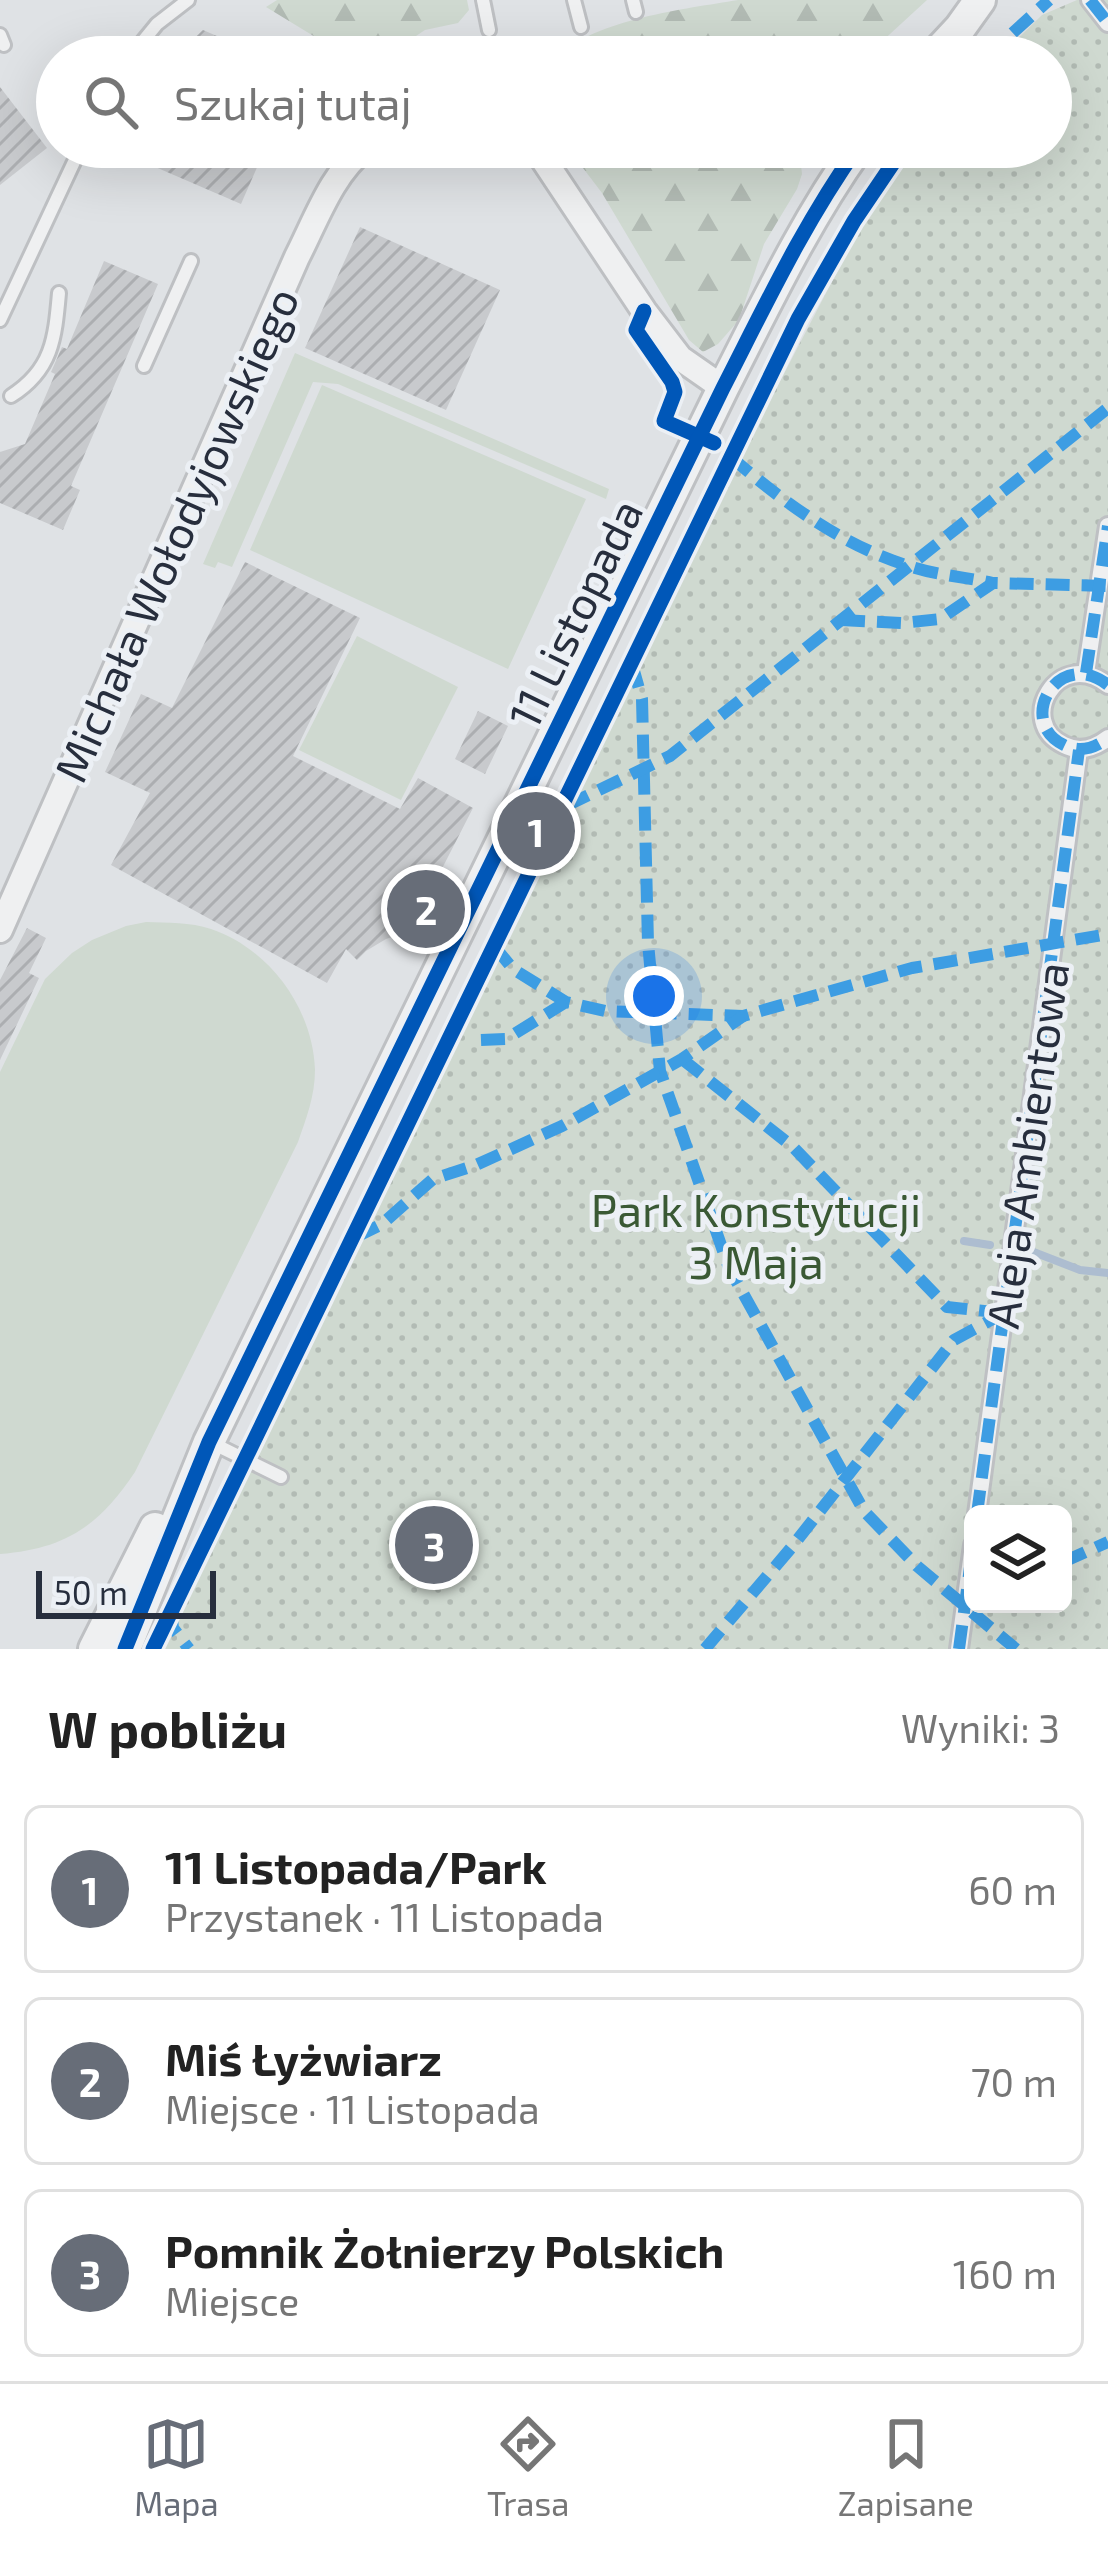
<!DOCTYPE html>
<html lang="pl">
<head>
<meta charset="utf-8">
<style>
	body { margin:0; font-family:"Exo 2",sans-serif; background:#f2f2f2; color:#222 }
	.controls { position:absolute; right:36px; bottom:36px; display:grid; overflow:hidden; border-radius:18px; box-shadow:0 12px 48px #0002 }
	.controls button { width:108px; height:108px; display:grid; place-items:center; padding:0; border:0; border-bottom:3px solid #e0e0e0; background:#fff; color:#222; font:60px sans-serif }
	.scale { position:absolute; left:36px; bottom:30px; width:180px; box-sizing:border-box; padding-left:12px; border:6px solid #272e3d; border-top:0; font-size:33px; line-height:42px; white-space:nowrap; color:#272e3d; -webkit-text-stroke:9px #ecf0f5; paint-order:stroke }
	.you { position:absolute; left:654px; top:996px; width:42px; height:42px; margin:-30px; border:9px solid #fff; border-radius:50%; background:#1a73e8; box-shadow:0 0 0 18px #1a73e833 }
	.badge { display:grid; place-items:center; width:78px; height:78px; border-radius:50%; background:#676d78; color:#fff; font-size:39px; font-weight:700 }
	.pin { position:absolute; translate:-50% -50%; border:6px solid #fff; box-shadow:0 3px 12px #0006 }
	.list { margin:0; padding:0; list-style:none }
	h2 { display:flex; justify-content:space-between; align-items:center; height:156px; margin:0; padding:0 48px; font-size:51px }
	h2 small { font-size:39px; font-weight:400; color:#767676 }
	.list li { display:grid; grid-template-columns:78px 1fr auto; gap:36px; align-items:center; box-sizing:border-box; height:168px; margin:0 24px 24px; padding:0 24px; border:3px solid #e0e0e0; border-radius:18px }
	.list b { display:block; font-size:45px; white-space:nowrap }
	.list p { margin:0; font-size:39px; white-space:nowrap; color:#767676 }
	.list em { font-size:39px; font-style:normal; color:#767676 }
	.icon { flex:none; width:66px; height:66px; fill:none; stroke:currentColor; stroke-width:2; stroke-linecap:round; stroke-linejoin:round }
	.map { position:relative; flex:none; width:1108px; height:1649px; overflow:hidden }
	.search { position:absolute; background:#fff; box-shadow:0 12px 48px #0002; left:36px; right:36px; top:36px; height:132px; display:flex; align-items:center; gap:30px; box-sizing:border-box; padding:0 42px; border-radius:66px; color:#767676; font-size:45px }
	.sheet { height:732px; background:#fff }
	nav { display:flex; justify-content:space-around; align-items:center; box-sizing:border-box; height:168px; border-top:3px solid #e0e0e0; background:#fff; font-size:33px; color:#767676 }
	nav a { display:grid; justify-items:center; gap:6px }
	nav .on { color:#676d78 }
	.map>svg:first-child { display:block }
	.grass { fill:#cfd9d0 }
	.forest { fill:url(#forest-firs) }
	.park { fill:url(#park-dots); fill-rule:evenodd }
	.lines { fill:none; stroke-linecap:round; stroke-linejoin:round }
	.stream { stroke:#adbdd0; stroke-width:8 }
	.building { fill:url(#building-hatch) }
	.service-casing { stroke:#bec0c3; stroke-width:18 }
	.pedestrian-casing { stroke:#bec0c3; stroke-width:22 }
	.minor-casing { stroke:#bec0c3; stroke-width:30 }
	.tertiary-casing { stroke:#bec0c3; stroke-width:36 }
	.service { stroke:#eff0f1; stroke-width:12 }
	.pedestrian { stroke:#eff0f1; stroke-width:16 }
	.minor { stroke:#eff0f1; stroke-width:24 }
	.tertiary { stroke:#eff0f1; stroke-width:30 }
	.quiet { stroke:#3d9de3; stroke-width:12; stroke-dasharray:24 12; stroke-linecap:butt }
	.cycleway-casing { stroke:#ecf0f5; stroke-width:22 }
	.cycleway { stroke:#0057b8; stroke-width:15 }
	.labels { text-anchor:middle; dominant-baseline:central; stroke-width:10; stroke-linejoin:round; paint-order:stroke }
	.street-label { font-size:45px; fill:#272e3d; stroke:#ecf0f5 }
	.park-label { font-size:45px; fill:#3a5934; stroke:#ecf0f5 }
</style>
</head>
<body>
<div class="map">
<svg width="1108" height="1649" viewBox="0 0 1108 1649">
	<defs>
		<pattern id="forest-firs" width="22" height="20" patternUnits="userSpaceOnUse" patternTransform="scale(3)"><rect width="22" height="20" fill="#cfd9d0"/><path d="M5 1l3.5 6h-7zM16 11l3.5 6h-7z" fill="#b2bbb4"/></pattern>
		<pattern id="park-dots" width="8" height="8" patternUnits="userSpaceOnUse" patternTransform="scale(3)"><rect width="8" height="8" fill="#cfd9d0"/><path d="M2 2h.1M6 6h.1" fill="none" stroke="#b2bbb4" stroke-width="1.8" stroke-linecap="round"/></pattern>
		<pattern id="building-hatch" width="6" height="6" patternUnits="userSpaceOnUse" patternTransform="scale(3)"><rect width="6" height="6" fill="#c8cacd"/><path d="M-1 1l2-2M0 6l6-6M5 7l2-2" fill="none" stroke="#acaeb1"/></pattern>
	</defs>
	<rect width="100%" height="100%" fill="#dfe2e5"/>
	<!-- grass -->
	<g class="grass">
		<polygon points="295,353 609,489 606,499 338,384 313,382 232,567 218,562 215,568 203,564"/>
		<polygon points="322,385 586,499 508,669 250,550"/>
		<polygon points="357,636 458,687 401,800 299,750"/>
		<path d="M146 922C168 923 190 922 211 929 270 949 313 1009 315 1070 315 1096 306 1119 298 1142L135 1472C99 1526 65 1549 0 1554V1072L45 979 72 953 92 940 126 926Z"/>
	</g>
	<!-- forest -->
	<g class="forest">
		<polygon points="277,0 467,0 469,10 458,23 425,30 398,48 348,57 266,7"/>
		<path d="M738 0H927L865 57H557C596 19 685 9 738 0Z"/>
		<polygon points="567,147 799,147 802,174 797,189 764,244 739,320 718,344 703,352 689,340 602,193"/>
	</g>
	<!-- park -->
	<path class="park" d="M1077 0H1108V1649H162L740 458 862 224 916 147H1051V57H999L1042 15ZM973 1514H1063V1604H973Z"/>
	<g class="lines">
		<!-- stream -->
		<g class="stream">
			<polyline points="964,1241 990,1245"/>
			<polyline points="1031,1251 1080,1270 1108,1273"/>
		</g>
	</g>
	<!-- building -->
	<g class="building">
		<polygon points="203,30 265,57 175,57"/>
		<polygon points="0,87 47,148 0,185"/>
		<polygon points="109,147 266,147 241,204"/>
		<polygon points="360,227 500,290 446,410 305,348"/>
		<polygon points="104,261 158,284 71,486 80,490 63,530 0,503 0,452 25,444 55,374 51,372 62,347 67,349"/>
		<polygon points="245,562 360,618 293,756 400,809 418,778 473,808 407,937 401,934 386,939 366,951 357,960 346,949 327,983 111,865 150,793 105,772 141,694 172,708"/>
		<polygon points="478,711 508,726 485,774 455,759"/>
		<polygon points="27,928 46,938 29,973 39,978 0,1060 0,980"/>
	</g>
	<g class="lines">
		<defs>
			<g id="service">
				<polyline points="483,0 489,30"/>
				<polyline points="574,0 581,27"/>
				<polyline points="633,0 636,12"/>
				<polyline points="0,35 4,45"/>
				<polyline points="130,57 157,24 188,0"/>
				<polyline points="0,320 81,147"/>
				<polyline points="144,366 191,261"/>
				<path d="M11 396C52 370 55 339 59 293"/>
				<polyline points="210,1442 281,1477"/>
			</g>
			<g id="pedestrian">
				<polyline points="1090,0 1108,23"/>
				<polyline points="1086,673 1108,526"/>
				<path d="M1108 685C1058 646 1015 722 1064 745 1080 753 1095 748 1108 738"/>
				<polyline points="977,1514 1079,750"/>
				<polyline points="959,1649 973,1545"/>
			</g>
			<g id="minor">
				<polyline points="535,147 644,311 680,358 723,388"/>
				<path d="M0 930 297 257C316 220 332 173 366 147"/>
			</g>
			<g id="tertiary">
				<polyline points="933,57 960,28 980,0"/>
				<polyline points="94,1649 155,1528"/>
				<path d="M125 1649 209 1442 723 388C765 306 804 223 858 147"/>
			</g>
		</defs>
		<!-- service casing -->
		<use href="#service" class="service-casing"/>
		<!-- pedestrian casing -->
		<use href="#pedestrian" class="pedestrian-casing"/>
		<!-- minor casing -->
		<use href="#minor" class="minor-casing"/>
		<!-- tertiary casing -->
		<use href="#tertiary" class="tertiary-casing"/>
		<!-- service -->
		<use href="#service" class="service"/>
		<!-- pedestrian -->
		<use href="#pedestrian" class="pedestrian"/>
		<!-- minor -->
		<use href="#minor" class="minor"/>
		<!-- tertiary -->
		<use href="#tertiary" class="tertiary"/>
		<!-- quiet -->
		<g class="quiet">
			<polyline points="1090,0 1108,23"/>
			<polyline points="986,57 1049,0"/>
			<path d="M731 457C783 502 843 546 909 566 935 575 965 577 993 583"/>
			<polyline points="841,620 902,623 940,619 993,583 1108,586"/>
			<polyline points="632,664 642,699 648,943 660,1071 729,1268 864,1511 917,1566 1016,1649"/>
			<polyline points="1086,673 1108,526"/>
			<path d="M1108 685C1058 646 1015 722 1064 745 1080 753 1095 748 1108 738"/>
			<polyline points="566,799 574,802 670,756 1108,408"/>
			<polyline points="494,946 513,969 566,1002 605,1011 743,1016 912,968 1108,934"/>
			<polyline points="481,1040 506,1039 566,1002"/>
			<polyline points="682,1059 793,1147 947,1307 1004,1313"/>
			<polyline points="356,1237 382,1224 433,1179 476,1165 562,1126 682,1059 743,1016"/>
			<polyline points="977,1514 1079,750"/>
			<polyline points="1063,1562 1108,1542"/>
			<polyline points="171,1611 173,1628 189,1649"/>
			<polyline points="705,1649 791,1548 954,1340 1004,1313"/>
			<polyline points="959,1649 973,1545"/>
		</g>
		<defs>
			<g id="cycleway">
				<polyline points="644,311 636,330 672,382 675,392 664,421 714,443"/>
				<path d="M125 1649 209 1442 723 388C765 306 804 223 858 147"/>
				<polyline points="153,1649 798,319 854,221 904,147"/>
			</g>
		</defs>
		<!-- cycleway casing -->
		<use href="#cycleway" class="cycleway-casing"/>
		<!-- cycleway -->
		<use href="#cycleway" class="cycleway"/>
	</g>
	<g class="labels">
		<!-- street labels -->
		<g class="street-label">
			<text transform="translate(175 534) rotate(-66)">Michała Wołodyjowskiego</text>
			<text transform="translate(574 613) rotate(-64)">11 Listopada</text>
			<text transform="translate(1026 1145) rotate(-82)">Aleja Ambientowa</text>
		</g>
		<!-- park labels -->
		<g class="park-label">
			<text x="756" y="1209">Park Konstytucji<tspan x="756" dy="52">3 Maja</tspan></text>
		</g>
	</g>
</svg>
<div class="controls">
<button><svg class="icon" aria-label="layers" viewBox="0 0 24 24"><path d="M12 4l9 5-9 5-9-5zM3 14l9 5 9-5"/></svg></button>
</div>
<div class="scale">50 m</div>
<div class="you"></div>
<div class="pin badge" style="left:536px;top:831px">1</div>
<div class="pin badge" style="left:426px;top:909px">2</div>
<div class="pin badge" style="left:434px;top:1545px">3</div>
<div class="search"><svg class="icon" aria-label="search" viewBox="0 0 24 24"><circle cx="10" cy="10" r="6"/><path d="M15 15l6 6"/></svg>Szukaj tutaj</div>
</div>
<section class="sheet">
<h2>W pobliżu<small>Wyniki: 3</small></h2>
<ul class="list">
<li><span class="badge">1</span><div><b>11 Listopada/Park</b><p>Przystanek · 11 Listopada</p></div><em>60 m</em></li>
<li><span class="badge">2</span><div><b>Miś Łyżwiarz</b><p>Miejsce · 11 Listopada</p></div><em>70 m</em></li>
<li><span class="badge">3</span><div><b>Pomnik Żołnierzy Polskich</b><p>Miejsce</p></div><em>160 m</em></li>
</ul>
</section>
<nav>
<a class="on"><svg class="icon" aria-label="map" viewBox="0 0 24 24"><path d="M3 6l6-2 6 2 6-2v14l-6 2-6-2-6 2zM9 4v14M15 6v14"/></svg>Mapa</a>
<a><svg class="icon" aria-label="directions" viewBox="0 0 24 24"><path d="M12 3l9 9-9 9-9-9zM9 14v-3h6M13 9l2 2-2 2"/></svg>Trasa</a>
<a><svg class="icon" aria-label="saved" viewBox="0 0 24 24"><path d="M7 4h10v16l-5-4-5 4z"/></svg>Zapisane</a>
</nav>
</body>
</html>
